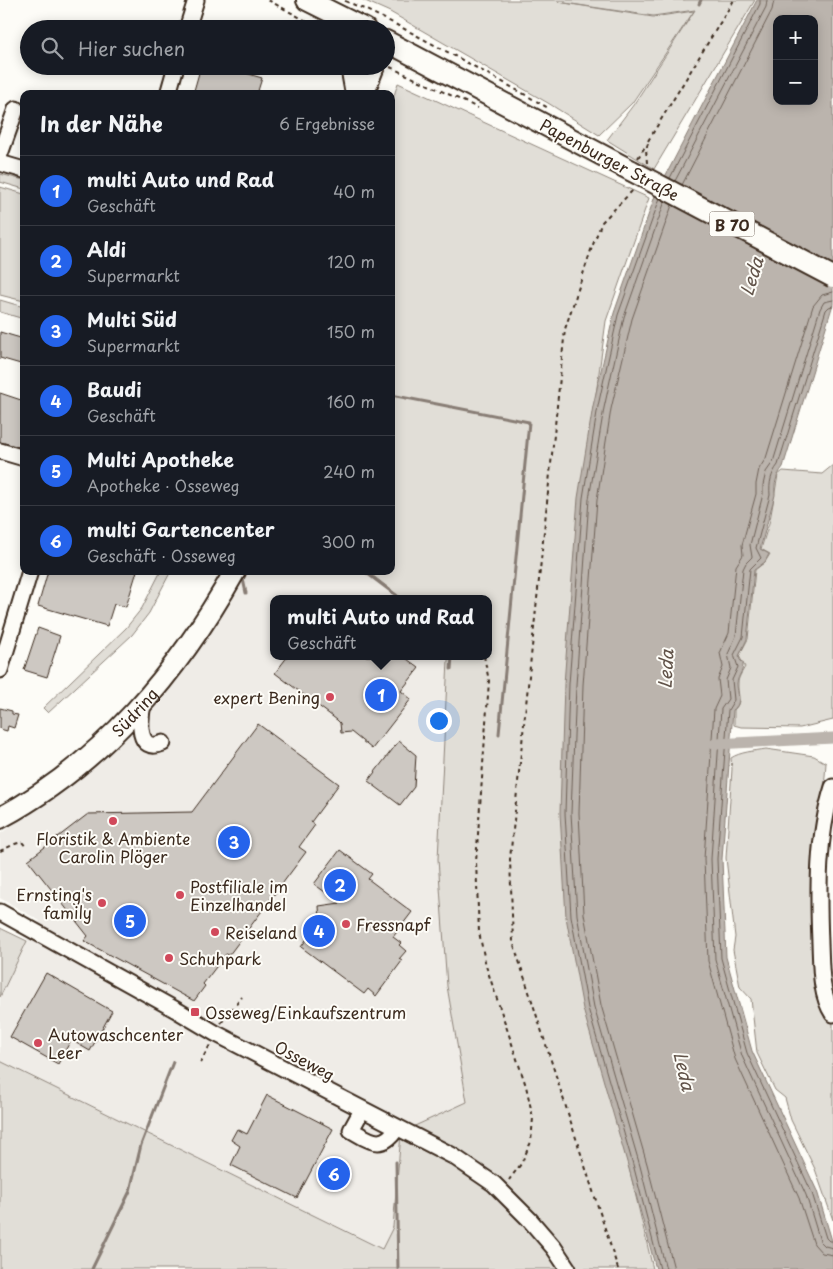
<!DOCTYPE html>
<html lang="de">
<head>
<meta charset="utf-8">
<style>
	body { margin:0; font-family:"Playpen Sans",sans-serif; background:#242831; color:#f1f3f6 }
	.controls { position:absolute; right:15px; top:15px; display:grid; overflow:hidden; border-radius:10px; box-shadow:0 2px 12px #0003 }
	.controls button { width:45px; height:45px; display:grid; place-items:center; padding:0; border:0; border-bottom:1px solid #363941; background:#171b24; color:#f1f3f6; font:25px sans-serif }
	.you { position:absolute; left:438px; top:720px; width:18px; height:18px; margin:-12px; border:4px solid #fff; border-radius:50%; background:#1a73e8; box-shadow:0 0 0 8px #1a73e833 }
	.badge { display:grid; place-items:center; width:32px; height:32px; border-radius:50%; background:#2563eb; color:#fff; font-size:16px; font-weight:700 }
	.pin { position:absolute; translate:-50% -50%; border:2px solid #fff; box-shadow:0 1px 5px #0006 }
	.popup { position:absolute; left:270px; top:595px; width:222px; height:65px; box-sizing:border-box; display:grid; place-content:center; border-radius:10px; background:#171b24; filter:drop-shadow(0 1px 4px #0005); font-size:16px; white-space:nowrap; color:#9ea1a6 }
	.popup b { font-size:19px; color:#f1f3f6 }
	.popup::after { content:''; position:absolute; left:50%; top:100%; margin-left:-10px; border:10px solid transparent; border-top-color:#171b24 }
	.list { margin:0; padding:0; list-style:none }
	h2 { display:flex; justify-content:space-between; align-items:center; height:65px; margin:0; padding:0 20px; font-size:21px }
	h2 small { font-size:16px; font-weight:400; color:#9ea1a6 }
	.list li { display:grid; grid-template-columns:32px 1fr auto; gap:15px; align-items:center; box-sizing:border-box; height:70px; padding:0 20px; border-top:1px solid #363941 }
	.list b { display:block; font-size:19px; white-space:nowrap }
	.list p { margin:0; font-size:16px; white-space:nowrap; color:#9ea1a6 }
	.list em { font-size:16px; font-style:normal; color:#9ea1a6 }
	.icon { flex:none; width:28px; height:28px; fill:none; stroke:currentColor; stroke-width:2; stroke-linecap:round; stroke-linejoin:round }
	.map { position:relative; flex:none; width:833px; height:1269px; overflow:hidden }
	.search { position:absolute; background:#171b24; box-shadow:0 2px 12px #0003; left:20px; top:20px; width:375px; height:55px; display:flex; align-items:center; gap:12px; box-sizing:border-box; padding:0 18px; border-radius:28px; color:#9ea1a6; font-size:19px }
	.panel { position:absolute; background:#171b24; box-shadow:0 2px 12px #0003; left:20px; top:90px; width:375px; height:485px; border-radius:10px }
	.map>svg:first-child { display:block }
	.built { fill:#efece7 }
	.green { fill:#e1ded7; stroke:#8e847a }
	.water { fill:#bbb4ad; stroke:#887d74; fill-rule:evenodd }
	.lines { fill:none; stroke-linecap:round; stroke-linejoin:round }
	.shore { stroke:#6e6157; stroke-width:1 }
	.stream { stroke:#887d74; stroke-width:3 }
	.canal { stroke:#bbb4ad; stroke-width:11 }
	.building { fill:#cdc8c2; stroke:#3b2a1e }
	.minor-casing { stroke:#3b2a1e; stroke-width:19 }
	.major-casing { stroke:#3b2a1e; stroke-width:24 }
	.path { stroke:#3b2a1e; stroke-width:2; stroke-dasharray:4 4; stroke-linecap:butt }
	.minor { stroke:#fdfcf7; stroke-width:15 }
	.major { stroke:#fdfcf7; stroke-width:20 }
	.major-bridge-casing { stroke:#3b2a1e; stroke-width:24; stroke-linecap:butt }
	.major-bridge { stroke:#fdfcf7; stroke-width:20 }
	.poi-dot { fill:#d1495b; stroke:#fdfcf7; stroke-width:2 }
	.labels { text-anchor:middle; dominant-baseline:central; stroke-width:4; stroke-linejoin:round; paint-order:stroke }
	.shield { fill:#fdfcf7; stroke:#75695f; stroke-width:1 }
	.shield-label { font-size:15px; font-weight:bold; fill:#3b2a1e }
	.street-label { font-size:16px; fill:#3b2a1e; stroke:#fdfcf7 }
	.poi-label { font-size:16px; fill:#3b2a1e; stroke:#fdfcf7; text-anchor:start }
	.water-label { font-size:18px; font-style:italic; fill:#615349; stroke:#fdfcf7 }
</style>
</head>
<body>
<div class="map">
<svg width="833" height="1269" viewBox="0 0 833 1269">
	<rect width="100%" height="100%" fill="#fdfcf7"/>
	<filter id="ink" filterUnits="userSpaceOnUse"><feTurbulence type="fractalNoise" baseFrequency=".02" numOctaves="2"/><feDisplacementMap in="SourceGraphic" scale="10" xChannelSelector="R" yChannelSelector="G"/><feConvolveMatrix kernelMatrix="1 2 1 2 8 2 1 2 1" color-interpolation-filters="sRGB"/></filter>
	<g filter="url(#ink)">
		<!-- built -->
		<polygon class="built" points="247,571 367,571 403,599 274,599 274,656 452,657 447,986 467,1102 406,1130 401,1134 393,1227 383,1249 0,1061 0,997 29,936 40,921 0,898 0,834 86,773 145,721 181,673 225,611"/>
		<!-- green -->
		<g class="green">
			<polygon points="363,0 755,0 654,169 607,140 634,104 695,10 653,16 558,2 653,17 694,11 632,103 599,135 548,103 390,12"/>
			<polygon points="398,83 649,198 606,321 586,468 573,929 653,1269 0,1269 0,1061 382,1249 393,1227 401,1134 406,1130 467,1102 447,986 438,859 448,660 452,656 488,656 488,599 403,599 367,571 391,571 391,105"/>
			<polygon points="0,174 24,180 24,189 0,182"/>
			<polygon points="0,187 24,194 24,301 0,295"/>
			<polygon points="0,300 24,307 24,319 0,312"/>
			<path d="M833 465V720L800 728 741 727 734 725V710C743 702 737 694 738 683 738 678 742 672 745 667L739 656 748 639 755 570 765 562 770 554 761 549 770 520 778 475 783 471 822 474Z"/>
			<polygon points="161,571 171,571 149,613 132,635 48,713 43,708 126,628 142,608"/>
			<path d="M766 749 814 756 826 763 815 906 833 1018V1220L815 1169 791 1120 785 1098 775 1090 757 1053 751 999 740 987 733 950 735 937 726 858 732 769 731 758C740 752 754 751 766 749Z"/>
			<polygon points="0,928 27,941 0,997"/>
		</g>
		<!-- water -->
		<path class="water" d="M757 0H833V304L783 467C776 476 774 484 775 495L760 549 769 554 765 562 754 570 747 639 739 656 740 660 743 663C744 671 738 675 737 683 737 694 743 702 733 710L722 859 726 957 752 1051 817 1191 833 1244V1269H656L629 1169 583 1009 566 917 560 813 564 684 578 498 593 406 614 313 655 196ZM777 19H814V101H777Z"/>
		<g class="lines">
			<!-- shore -->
			<g class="shore">
				<polyline points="670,178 760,4 760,0"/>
				<polyline points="675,181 766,7 767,0"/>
				<polyline points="682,185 772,10 774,0"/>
				<polyline points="660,198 618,315 598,406 583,498 569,684 565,813 571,916 588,1008 634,1168 660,1269"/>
				<polyline points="665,201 624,317 604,408 589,499 576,685 571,813 577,915 594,1007 640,1166 666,1269"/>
				<polyline points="672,205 632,319 611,409 597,500 583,685 579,813 584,914 601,1005 647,1164 674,1269"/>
				<polyline points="833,292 822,295 813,306 766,458 759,469 756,484 756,494 742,545 743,555 736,566 729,633 720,653 723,667 718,679 720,696 714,709 704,859 708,961 735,1059 799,1198 814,1244 822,1253 833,1255"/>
				<polyline points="833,300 824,302 820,309 773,462 766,472 763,485 763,494 750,545 752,557 746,563 743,569 736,636 728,654 731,668 726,680 728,699 721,709 711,859 715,959 742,1056 806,1195 820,1241 825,1246 833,1248"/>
				<path d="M833 306 829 307 826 310 778 465C771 474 769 483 770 495L756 548 761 558 750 569 743 637 734 655 738 667 732 680 734 700 728 710 717 859 721 958 747 1053 812 1193 826 1238 829 1241H833"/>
			</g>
			<!-- stream -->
			<g class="stream">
				<polyline points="699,4 701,0"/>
				<polyline points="391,395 529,422 499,734"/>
				<polyline points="364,571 401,599"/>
				<polyline points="246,593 243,579 247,571"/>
				<polyline points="451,669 452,656"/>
				<polyline points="396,1162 398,1269"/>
				<polyline points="92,1269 130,1191 141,1145 173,1062"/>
			</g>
			<!-- canal -->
			<polyline class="canal" points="715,744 833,738"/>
		</g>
		<!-- building -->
		<g class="building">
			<polygon points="201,66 222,66 262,78 257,94 193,94"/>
			<polygon points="0,332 24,339 24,365 0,358"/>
			<polygon points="0,393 24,401 24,448 0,442"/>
			<polygon points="48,571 137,571 126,607 114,604 107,626 38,606"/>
			<polygon points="38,628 60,636 47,677 24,670"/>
			<polygon points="288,656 403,656 419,668 401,691 411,699 372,749 351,732 341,733 340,723 337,720 275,673"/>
			<polygon points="0,708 12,711 12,714 18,715 14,728 8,726 7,731 0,729"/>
			<polygon points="258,724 339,784 311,822 315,825 299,847 306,852 229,955 226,954 203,984 205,986 194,1001 84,941 88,936 28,860 88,814 192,812"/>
			<polygon points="399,741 416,755 414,787 400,805 368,781"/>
			<polygon points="340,850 372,874 368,879 412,912 393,937 401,943 399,945 406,951 399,959 402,961 376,996 368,989 364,994 301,947 320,921 319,906 340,903 314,884"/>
			<polygon points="46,973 112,1011 90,1051 71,1040 58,1064 10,1037"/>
			<polygon points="267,1095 333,1129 297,1198 231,1165 240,1146 231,1140 237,1129 247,1134"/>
		</g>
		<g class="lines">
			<defs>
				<g id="minor">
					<polyline points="187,29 196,0"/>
					<polyline points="168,94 176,66"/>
					<polyline points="0,154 16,109"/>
					<polyline points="0,163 24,170"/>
					<polyline points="0,451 24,458"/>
					<polyline points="0,670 30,571"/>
					<path d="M143 704C140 720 136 754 163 743"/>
					<path d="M833 787C817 836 818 892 820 943 821 966 820 994 833 1014"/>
					<polyline points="0,912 178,1011 215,1033 453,1156 494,1184 529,1219 554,1248 568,1269"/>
					<path d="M362 1110 351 1130C371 1141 382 1151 397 1128"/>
				</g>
				<g id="major">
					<polyline points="307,0 365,29"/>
					<polyline points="386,41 632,171"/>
					<polyline points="351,66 356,94"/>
					<polyline points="363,94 374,66"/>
					<path id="s1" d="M0 818C104 762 178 672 235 571"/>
				</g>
			</defs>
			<!-- minor casing -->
			<use href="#minor" class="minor-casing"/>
			<!-- major casing -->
			<use href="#major" class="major-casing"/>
			<!-- path -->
			<g class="path">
				<polyline points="268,0 321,29"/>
				<path d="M345 1C378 14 408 31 440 48 477 68 514 88 550 109"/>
				<polyline points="390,67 478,108"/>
				<polyline points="648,141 734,0"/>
				<polyline points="638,158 646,145"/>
				<polyline points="647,163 646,149 649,141"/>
				<polyline points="484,656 489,681 476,862 479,932 486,966 526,1086 533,1118 531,1142 521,1164 509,1180"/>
				<polyline points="0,851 15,844 22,842 27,848"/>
				<polyline points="221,1023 242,997"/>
				<polyline points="200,1063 210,1045"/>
				<polyline points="618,1269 513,942 510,859 565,329 592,247 602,222 634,189"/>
			</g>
			<!-- minor -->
			<use href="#minor" class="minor"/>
			<!-- major -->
			<use href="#major" class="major"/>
			<defs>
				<polyline id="major-bridge" points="632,171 833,277"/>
			</defs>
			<!-- major-bridge casing -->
			<use href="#major-bridge" class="major-bridge-casing"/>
			<!-- major-bridge -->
			<use href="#major-bridge" class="major-bridge"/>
		</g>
	</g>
	<!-- markers -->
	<g class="poi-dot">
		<circle cx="330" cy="697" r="5"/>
		<circle cx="113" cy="821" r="5"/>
		<circle cx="180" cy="895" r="5"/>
		<circle cx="102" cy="903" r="5"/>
		<circle cx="346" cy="924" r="5"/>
		<circle cx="215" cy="932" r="5"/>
		<circle cx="169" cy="958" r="5"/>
		<rect x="190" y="1007" width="10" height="10" rx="2.5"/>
		<circle cx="38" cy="1043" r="5"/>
	</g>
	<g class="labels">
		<!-- shield labels -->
		<rect class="shield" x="709.5" y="211.5" width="45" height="25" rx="4"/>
		<g class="shield-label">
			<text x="732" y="224">B 70</text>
		</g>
		<!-- street labels -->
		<g class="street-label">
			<text transform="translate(610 159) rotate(28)">Papenburger Straße</text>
			<text stroke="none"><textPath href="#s1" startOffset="172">Südring</textPath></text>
			<text transform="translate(305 1060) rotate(28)">Osseweg</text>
		</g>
		<!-- poi labels -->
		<g class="poi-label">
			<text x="320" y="697" text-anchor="end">expert Bening</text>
			<text x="113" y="838" text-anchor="middle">Floristik &amp; Ambiente<tspan x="113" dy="18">Carolin Plöger</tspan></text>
			<text x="190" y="886">Postfiliale im<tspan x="190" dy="18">Einzelhandel</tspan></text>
			<text x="92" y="894" text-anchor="end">Ernsting's<tspan x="92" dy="18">family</tspan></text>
			<text x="356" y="924">Fressnapf</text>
			<text x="225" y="932">Reiseland</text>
			<text x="179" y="958">Schuhpark</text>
			<text x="205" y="1012">Osseweg/Einkaufszentrum</text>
			<text x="48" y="1034">Autowaschcenter<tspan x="48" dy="18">Leer</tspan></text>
		</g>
		<!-- water labels -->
		<g class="water-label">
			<text transform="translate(751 276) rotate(-73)">Leda</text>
			<text transform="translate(665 669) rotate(-87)">Leda</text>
			<text transform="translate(685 1071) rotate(77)">Leda</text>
		</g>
	</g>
</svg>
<div class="controls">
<button>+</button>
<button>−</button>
</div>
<div class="you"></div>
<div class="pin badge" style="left:381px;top:695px">1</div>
<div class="popup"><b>multi Auto und Rad</b>Geschäft</div>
<div class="pin badge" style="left:340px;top:885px">2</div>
<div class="pin badge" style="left:234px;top:842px">3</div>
<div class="pin badge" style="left:319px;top:931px">4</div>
<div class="pin badge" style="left:130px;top:921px">5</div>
<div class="pin badge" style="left:334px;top:1174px">6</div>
<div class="search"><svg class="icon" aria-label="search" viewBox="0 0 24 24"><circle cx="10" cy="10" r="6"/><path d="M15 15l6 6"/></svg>Hier suchen</div>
<section class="panel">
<h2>In der Nähe<small>6 Ergebnisse</small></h2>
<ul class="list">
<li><span class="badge">1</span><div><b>multi Auto und Rad</b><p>Geschäft</p></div><em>40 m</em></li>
<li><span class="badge">2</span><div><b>Aldi</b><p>Supermarkt</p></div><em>120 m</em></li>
<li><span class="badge">3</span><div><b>Multi Süd</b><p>Supermarkt</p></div><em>150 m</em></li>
<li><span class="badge">4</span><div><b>Baudi</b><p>Geschäft</p></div><em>160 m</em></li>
<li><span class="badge">5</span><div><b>Multi Apotheke</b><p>Apotheke · Osseweg</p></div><em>240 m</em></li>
<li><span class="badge">6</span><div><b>multi Gartencenter</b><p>Geschäft · Osseweg</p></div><em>300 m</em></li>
</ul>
</section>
</div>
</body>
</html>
